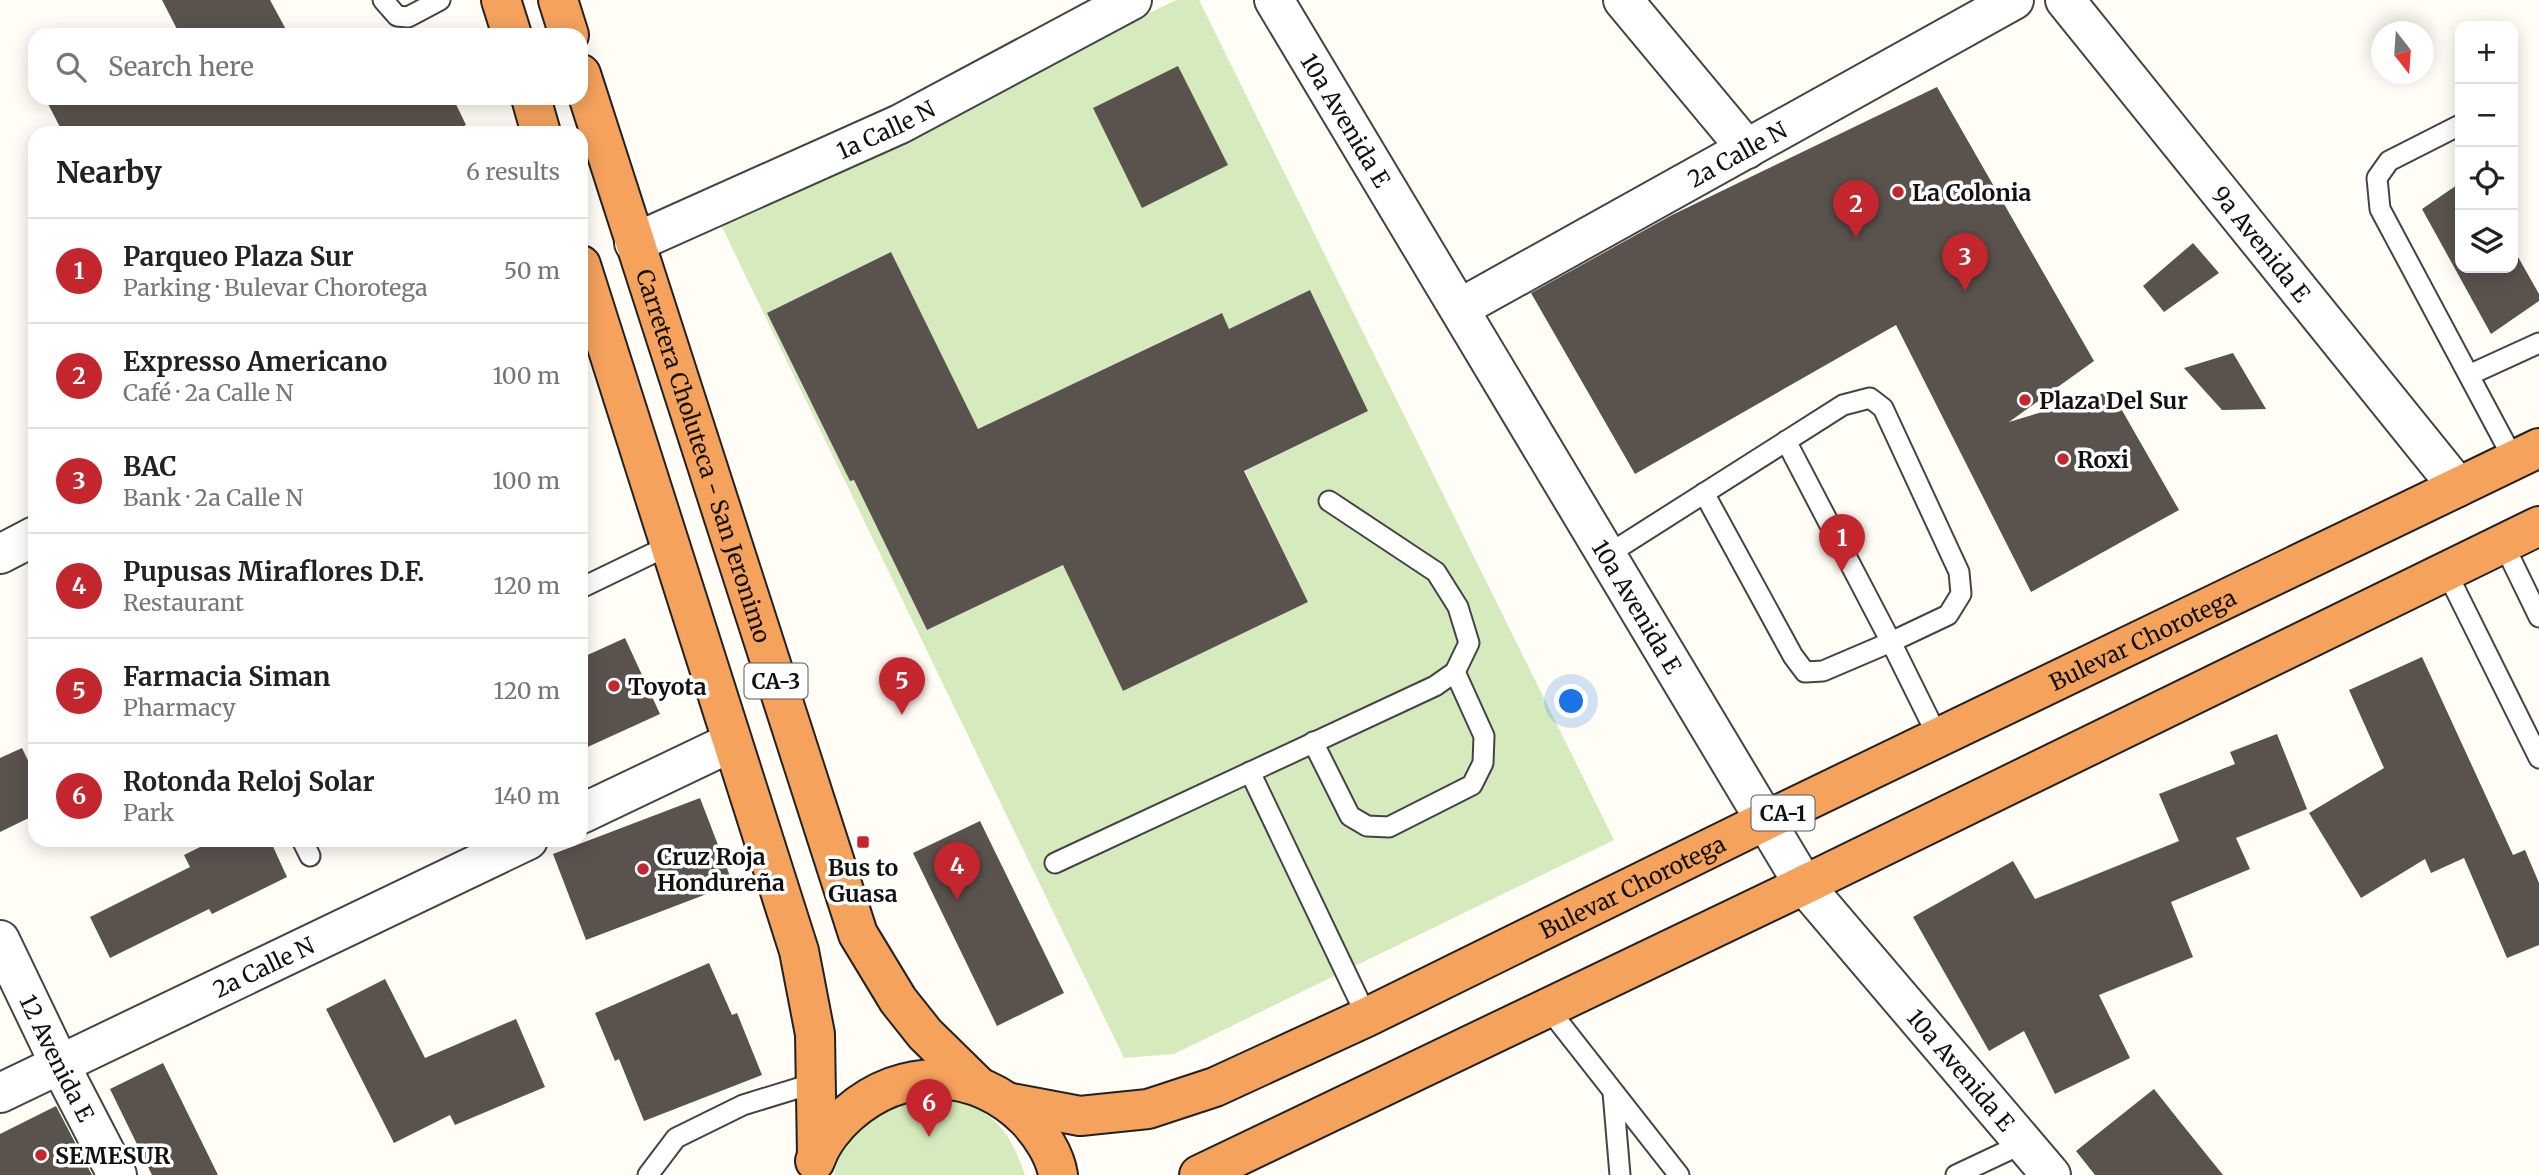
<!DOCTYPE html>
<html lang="en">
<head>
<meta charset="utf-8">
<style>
	body { margin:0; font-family:Merriweather,serif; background:#f2f2f2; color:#222 }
	.controls { position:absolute; right:21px; top:21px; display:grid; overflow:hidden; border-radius:14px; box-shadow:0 4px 18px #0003 }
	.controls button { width:63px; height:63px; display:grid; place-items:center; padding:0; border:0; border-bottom:2px solid #e0e0e0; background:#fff; color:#222; font:35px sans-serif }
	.compass { position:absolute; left:2371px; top:21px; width:63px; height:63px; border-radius:50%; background:#fff; box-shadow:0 4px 18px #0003; rotate:163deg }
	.you { position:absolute; left:1572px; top:702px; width:24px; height:24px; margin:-18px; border:5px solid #fff; border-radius:50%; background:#1a73e8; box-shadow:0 0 0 10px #1a73e833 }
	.badge { display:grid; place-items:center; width:46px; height:46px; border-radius:50%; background:#c4262e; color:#fff; font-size:23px; font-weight:700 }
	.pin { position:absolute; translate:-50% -58px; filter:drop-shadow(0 2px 4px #0008) }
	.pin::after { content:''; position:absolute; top:37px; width:24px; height:21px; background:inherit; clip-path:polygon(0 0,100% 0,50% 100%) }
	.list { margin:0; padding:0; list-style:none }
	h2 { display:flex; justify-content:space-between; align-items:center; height:91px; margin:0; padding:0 28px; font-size:30px }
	h2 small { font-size:23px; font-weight:400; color:#767676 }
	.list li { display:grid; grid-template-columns:46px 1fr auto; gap:21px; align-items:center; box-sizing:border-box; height:105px; padding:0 28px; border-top:2px solid #e0e0e0 }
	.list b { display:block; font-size:26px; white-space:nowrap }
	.list p { margin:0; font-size:23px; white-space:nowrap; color:#767676 }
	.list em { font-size:23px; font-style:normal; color:#767676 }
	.icon { flex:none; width:38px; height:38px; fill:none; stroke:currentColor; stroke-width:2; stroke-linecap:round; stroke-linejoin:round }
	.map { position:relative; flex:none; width:2539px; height:1175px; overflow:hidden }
	.search { position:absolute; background:#fff; box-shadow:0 4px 18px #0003; left:28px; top:28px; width:560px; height:77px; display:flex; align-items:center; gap:18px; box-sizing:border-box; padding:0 24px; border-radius:21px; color:#767676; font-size:26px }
	.panel { position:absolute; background:#fff; box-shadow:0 4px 18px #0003; left:28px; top:126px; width:560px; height:721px; border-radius:21px }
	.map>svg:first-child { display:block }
	.green { fill:#d5ebbd; fill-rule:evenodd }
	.building { fill:#5a524d }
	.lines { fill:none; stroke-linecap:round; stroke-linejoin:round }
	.lane-casing { stroke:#444; stroke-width:23 }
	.street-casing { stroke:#444; stroke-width:42 }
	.highway-casing { stroke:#222; stroke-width:42 }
	.lane { stroke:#fff; stroke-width:19 }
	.street { stroke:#fff; stroke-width:38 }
	.highway { stroke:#f5a25d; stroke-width:38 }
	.poi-dot { fill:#c4262e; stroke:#fff; stroke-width:2.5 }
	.labels { text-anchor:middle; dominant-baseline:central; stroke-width:7; stroke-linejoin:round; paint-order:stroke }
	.shield { fill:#fff; stroke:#585858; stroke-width:2 }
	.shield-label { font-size:21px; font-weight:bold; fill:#111 }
	.street-label { font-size:23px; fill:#111; stroke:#fff }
	.poi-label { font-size:23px; font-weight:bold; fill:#111; stroke:#fff; text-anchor:start }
</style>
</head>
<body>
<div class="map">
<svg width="2539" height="1175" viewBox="0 0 2539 1175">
	<rect width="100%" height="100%" fill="#fffdf5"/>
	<!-- green -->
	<g class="green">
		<path d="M1176 0H1199L1614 840 1174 1054 1124 1058 721 225ZM1310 290 1368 411 1245 471 1308 602 1123 691 1063 565 927 630 870 511 991 423 1221 313 1229 329Z"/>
		<path d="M939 1095C990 1108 1008 1125 1025 1175H834C840 1149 854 1120 879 1108 894 1101 922 1099 939 1095Z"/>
	</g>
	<!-- building -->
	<g class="building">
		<polygon points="162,0 270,0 289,35 180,35"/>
		<polygon points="1178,66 1228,165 1142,208 1093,108"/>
		<polygon points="1937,87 2094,361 2009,422 2111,391 2179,510 2031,592 1896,325 1635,474 1531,293 1672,215"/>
		<polygon points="45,98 453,98 466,125 448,133 63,133"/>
		<polygon points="2460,183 2460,268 2513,268 2513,248 2539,294 2539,301 2491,334 2422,209"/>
		<polygon points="2193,243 2219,273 2164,312 2143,286"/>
		<polygon points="891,252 978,429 1222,313 1229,329 1310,290 1368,411 1244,471 1308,602 1123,691 1063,565 927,630 854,480 850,481 767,313"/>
		<polygon points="2233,353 2266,409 2222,410 2184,368"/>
		<polygon points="625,638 660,714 581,750 581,658"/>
		<polygon points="2422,657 2513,855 2525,850 2539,883 2539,945 2507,958 2464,858 2431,873 2425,859 2361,898 2309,813 2384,768 2349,690"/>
		<polygon points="2277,734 2307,809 2236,838 2250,869 2171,902 2193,957 2099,995 2130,1058 2055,1094 2024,1031 1989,1051 1913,917 2013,861 2035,899 2179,841 2159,794 2235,764 2230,752"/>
		<polygon points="22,748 35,775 35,815 0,832 0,758"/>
		<polygon points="700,798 733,884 586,940 553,854"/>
		<polygon points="980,821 1064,993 997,1026 913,853"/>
		<polygon points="214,840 270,840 287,877 212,914 209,909 110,958 90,917 190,867 184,855"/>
		<polygon points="709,963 732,1015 737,1013 762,1075 644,1121 619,1059 615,1061 595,1013"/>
		<polygon points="385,979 425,1058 516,1019 545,1087 455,1125 450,1115 394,1143 326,1009"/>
		<polygon points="163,1063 218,1175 152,1175 110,1089"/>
		<polygon points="2154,1089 2181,1123 2223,1175 2095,1175 2076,1151"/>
		<polygon points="56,1106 92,1175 0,1175 0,1134"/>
	</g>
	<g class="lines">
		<defs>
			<g id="lane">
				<polyline points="383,0 397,16 408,17 440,0"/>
				<polyline points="2460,125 2389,161 2377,178 2380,209 2514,460"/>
				<polyline points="2469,375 2539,343"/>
				<polyline points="1704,493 1793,656 1805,672 1823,671 1891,642 1786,441"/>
				<polyline points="2503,543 2539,617"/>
				<polyline points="1607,555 1843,405 1870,398 1883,408 1959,572 1961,594 1948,615 1891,642 1938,737"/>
				<polyline points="2447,573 2539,758"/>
				<polyline points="581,588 670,545"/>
				<polyline points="1313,742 1350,816 1367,826 1389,827 1472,785 1483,763 1484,736 1455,672"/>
				<polyline points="1250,772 1367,1017"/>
				<polyline points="302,840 310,856"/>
				<polyline points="1055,863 1435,686 1455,672 1469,643 1458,607 1436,572 1329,501"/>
				<polyline points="1547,1007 1679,1175"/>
				<polyline points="1613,1092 1620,1175"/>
				<polyline points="648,1175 676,1138 743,1105 818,1082"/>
				<polyline points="1956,1175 2024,1143"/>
			</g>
			<g id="street">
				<path id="s1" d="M1274 0 1804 885 2051 1175"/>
				<polyline points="1623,0 1747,149"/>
				<path id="s2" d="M2065 0 2458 487"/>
				<path id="s3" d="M634 243 900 124 1132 0"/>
				<path id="s4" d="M1460 308 2014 0"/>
				<polyline points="0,554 35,536"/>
				<polyline points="581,814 732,742"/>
				<path id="s5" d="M0 940 60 1065 117 1175"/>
				<path id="s6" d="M0 1093 528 840"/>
			</g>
			<g id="highway">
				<polyline points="501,0 512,35"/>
				<polyline points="558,0 569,35"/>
				<path id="s7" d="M581 74 858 934 898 1000 925 1034 977 1085"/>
				<polyline points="531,98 541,133"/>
				<polyline points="581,265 799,951 815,1034 817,1156"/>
				<path id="s8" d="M1011 1103 1080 1116 1148 1109 1215 1087 1367 1017 1765 821 2539 448"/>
				<path d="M815 1161C821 1143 835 1125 849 1113 903 1066 976 1068 1027 1119 1041 1134 1055 1155 1058 1175"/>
				<polyline points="1199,1175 1804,885 2539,526"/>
			</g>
		</defs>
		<!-- lane casing -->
		<use href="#lane" class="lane-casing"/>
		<!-- street casing -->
		<use href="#street" class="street-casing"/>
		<!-- highway casing -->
		<use href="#highway" class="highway-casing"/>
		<!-- lane -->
		<use href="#lane" class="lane"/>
		<!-- street -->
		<use href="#street" class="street"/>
		<!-- highway -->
		<use href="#highway" class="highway"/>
	</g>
	<!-- markers -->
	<g class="poi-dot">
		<circle cx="1898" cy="192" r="7"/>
		<circle cx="2025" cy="400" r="7"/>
		<circle cx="2063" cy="459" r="7"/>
		<circle cx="614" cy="686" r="7"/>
		<rect x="856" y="835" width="14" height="14" rx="3.5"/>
		<circle cx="643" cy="869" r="7"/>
		<circle cx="41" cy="1155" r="7"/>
	</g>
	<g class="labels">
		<!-- shield labels -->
		<g class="shield">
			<rect x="744.5" y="663.5" width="63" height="35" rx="5"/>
			<rect x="1751.5" y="795.5" width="63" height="35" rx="5"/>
		</g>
		<g class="shield-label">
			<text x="776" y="681">CA-3</text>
			<text x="1783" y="813">CA-1</text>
		</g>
		<!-- street labels -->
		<g class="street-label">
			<text stroke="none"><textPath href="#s1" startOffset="140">10a Avenida E</textPath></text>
			<text stroke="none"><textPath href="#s3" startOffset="276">1a Calle N</textPath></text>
			<text stroke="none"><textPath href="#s4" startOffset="317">2a Calle N</textPath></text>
			<text stroke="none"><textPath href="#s2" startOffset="313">9a Avenida E</textPath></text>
			<text stroke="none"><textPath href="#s7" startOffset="401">Carretera Choluteca - San Jeronimo</textPath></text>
			<text stroke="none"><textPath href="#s1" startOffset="707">10a Avenida E</textPath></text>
			<text stroke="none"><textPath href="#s8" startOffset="1239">Bulevar Chorotega</textPath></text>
			<text stroke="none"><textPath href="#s8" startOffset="672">Bulevar Chorotega</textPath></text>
			<text stroke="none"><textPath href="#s6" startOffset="292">2a Calle N</textPath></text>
			<text stroke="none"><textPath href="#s5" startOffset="131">12 Avenida E</textPath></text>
			<text stroke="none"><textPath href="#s1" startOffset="1274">10a Avenida E</textPath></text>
		</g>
		<!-- poi labels -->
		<g class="poi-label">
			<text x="1912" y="192">La Colonia</text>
			<text x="2039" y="400">Plaza Del Sur</text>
			<text x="2077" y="459">Roxi</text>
			<text x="628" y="686">Toyota</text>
			<text x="657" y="856">Cruz Roja<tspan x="657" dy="26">Hondureña</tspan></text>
			<text x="863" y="867" text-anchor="middle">Bus to<tspan x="863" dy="26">Guasa</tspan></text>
			<text x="55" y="1155">SEMESUR</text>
		</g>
	</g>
</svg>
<div class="controls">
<button>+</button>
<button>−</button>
<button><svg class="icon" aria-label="locate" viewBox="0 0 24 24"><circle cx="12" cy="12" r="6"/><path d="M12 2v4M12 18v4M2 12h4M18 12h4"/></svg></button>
<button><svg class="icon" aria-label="layers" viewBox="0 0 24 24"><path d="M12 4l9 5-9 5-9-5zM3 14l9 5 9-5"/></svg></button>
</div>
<svg class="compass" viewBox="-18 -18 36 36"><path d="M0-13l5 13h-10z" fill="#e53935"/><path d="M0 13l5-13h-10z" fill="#767676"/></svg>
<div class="you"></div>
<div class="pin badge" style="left:1842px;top:572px">1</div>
<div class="pin badge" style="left:1856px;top:238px">2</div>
<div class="pin badge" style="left:1965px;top:291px">3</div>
<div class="pin badge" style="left:957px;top:900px">4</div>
<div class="pin badge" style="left:902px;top:715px">5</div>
<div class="pin badge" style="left:929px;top:1137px">6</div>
<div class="search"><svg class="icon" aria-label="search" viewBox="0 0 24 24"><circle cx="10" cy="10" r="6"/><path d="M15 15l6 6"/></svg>Search here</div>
<section class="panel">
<h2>Nearby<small>6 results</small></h2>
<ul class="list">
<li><span class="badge">1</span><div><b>Parqueo Plaza Sur</b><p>Parking · Bulevar Chorotega</p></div><em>50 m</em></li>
<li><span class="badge">2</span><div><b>Expresso Americano</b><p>Café · 2a Calle N</p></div><em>100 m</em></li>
<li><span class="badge">3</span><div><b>BAC</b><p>Bank · 2a Calle N</p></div><em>100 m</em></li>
<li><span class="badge">4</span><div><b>Pupusas Miraflores D.F.</b><p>Restaurant</p></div><em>120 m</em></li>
<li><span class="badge">5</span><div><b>Farmacia Siman</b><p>Pharmacy</p></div><em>120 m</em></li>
<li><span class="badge">6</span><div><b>Rotonda Reloj Solar</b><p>Park</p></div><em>140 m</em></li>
</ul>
</section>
</div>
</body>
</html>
